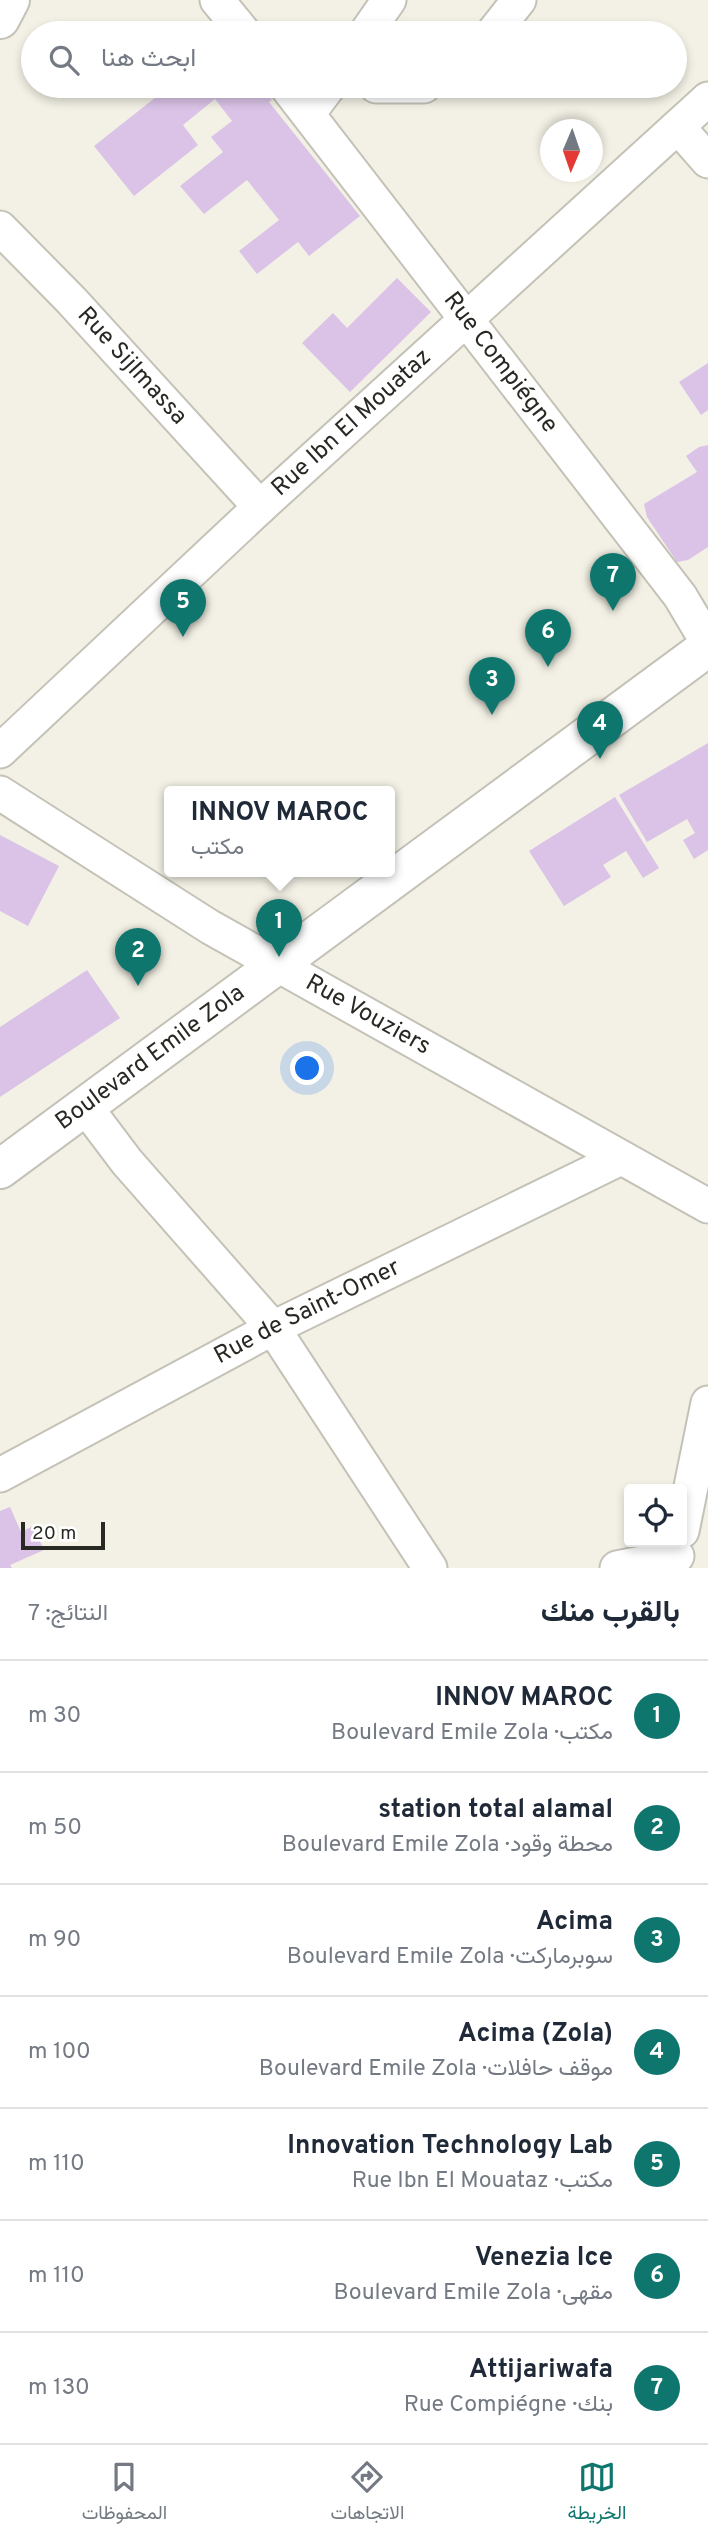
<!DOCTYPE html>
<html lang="ar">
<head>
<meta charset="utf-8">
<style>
	body { margin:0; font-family:Overpass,Vazirmatn,sans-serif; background:#f2f2f3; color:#1f2937; direction:rtl }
	.controls { position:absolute; right:21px; bottom:21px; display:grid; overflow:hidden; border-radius:7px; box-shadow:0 4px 10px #0003 }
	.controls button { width:63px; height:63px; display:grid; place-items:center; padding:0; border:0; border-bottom:2px solid #e0e1e3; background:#fff; color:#1f2937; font:35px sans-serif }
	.compass { position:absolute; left:540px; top:119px; width:63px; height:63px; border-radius:50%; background:#fff; box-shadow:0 4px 10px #0003; rotate:182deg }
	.scale { position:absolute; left:21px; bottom:18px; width:84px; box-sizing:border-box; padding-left:7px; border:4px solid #292924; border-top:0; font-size:19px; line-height:24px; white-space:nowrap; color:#292924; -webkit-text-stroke:5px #fff; paint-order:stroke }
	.you { position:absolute; left:308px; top:1069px; width:24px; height:24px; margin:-18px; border:5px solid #fff; border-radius:50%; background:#1a73e8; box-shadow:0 0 0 10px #1a73e833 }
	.badge { display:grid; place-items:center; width:46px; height:46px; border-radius:50%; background:#0f766e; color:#fff; font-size:23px; font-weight:700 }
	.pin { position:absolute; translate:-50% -58px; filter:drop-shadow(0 2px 4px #0008) }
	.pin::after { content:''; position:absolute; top:37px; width:24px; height:21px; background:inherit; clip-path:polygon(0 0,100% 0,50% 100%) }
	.popup { position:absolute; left:164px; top:786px; width:231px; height:91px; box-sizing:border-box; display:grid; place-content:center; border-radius:7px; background:#fff; filter:drop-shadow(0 2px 5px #0005); font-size:23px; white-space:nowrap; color:#747a83 }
	.popup b { font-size:26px; color:#1f2937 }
	.popup::after { content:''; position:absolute; left:50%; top:100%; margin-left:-14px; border:14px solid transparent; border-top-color:#fff }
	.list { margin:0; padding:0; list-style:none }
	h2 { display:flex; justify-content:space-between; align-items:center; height:91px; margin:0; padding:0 28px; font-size:30px }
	h2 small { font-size:23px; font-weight:400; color:#747a83 }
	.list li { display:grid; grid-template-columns:46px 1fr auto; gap:21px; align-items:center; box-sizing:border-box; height:112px; padding:0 28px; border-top:2px solid #e0e1e3 }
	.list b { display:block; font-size:26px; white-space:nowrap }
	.list p { margin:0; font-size:23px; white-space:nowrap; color:#747a83 }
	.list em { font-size:23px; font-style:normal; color:#747a83 }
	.icon { flex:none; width:38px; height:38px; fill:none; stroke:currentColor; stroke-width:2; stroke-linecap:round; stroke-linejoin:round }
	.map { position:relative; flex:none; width:708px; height:1568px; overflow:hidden; direction:ltr }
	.search { position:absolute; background:#fff; box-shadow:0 4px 10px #0003; left:21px; right:21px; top:21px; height:77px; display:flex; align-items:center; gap:18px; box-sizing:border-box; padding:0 24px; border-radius:38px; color:#747a83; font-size:26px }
	.sheet { height:875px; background:#fff }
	nav { display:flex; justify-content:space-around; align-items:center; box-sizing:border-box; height:98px; border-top:2px solid #e0e1e3; background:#fff; font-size:19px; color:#747a83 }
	nav a { display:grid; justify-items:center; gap:4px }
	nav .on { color:#0f766e }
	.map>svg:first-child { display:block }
	.building { fill:#dac3e7 }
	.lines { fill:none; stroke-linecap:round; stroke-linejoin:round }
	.street-casing { stroke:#c4c2b7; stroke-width:37 }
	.secondary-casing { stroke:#c4c2b7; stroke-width:42 }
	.street { stroke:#fff; stroke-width:33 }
	.secondary { stroke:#fff; stroke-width:38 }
	.labels { text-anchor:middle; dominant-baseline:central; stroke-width:6; stroke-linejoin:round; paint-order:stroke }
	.street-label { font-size:24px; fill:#292924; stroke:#fff }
</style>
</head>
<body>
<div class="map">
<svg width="708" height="1568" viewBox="0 0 708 1568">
	<rect width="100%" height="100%" fill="#f3f1e5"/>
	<!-- building -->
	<g class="building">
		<polygon points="170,86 260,86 272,100 269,102 360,216 309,256 298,242 257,274 239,251 279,220 247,180 204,214 180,186 223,152 211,137 232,121 215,99 183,125 198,145 134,196 94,146"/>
		<polygon points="397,278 431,312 350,392 302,343 333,313 347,328"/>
		<polygon points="708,363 708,410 701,415 679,382"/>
		<polygon points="708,445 708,547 688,560 677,562 647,517 644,504 697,472 686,456 699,447"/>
		<polygon points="708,743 708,850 694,859 683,840 695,833 687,819 647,842 619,795"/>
		<polygon points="615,797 659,868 643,878 626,851 603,865 611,877 564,906 529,851"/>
		<polygon points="0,835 59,866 28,926 0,911"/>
		<polygon points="87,970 120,1018 0,1097 0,1027"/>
		<polygon points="10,1507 21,1532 33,1526 44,1550 10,1565 12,1568 0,1568 0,1511"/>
	</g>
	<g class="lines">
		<defs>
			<g id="street">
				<polyline points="217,0 244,33"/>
				<polyline points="366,33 389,0"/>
				<polyline points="493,33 519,0"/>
				<path id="s1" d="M286 86 680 596 708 643"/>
				<polyline points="376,86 424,86"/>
				<polyline points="308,114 329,86"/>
				<polyline points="678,127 708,161"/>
				<path id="s2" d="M0 228 71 300 260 507"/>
				<path id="s3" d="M0 751 260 507 708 99"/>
				<path id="s4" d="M0 793 210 927 708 1206"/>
				<polyline points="84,1105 127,1162 273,1328 430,1568"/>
				<path id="s5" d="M0 1475 273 1328 621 1158"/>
				<polyline points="682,1531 708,1403"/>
				<polyline points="617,1568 677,1556"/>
			</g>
			<g id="secondary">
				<polyline points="0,19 10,0"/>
				<path id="s6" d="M0 1169 708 647"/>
			</g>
		</defs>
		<!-- street casing -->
		<use href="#street" class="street-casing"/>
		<!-- secondary casing -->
		<use href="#secondary" class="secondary-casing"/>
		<!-- street -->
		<use href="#street" class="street"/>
		<!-- secondary -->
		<use href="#secondary" class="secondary"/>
	</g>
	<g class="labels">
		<!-- street labels -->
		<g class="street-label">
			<text stroke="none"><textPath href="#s1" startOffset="350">Rue Compiégne</textPath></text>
			<text stroke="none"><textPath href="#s2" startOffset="191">Rue Sijlmassa</textPath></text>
			<text stroke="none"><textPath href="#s3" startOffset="481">Rue Ibn El Mouataz</textPath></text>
			<text stroke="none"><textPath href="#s4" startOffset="430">Rue Vouziers</textPath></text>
			<text stroke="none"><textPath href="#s6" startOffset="187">Boulevard Emile Zola</textPath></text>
			<text stroke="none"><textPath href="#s5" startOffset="348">Rue de Saint-Omer</textPath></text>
		</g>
	</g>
</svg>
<div class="controls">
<button><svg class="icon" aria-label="locate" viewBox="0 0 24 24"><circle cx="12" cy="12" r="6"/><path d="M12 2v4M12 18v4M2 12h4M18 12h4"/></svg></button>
</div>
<svg class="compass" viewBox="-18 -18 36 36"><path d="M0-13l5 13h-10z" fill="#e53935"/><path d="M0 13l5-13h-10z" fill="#747a83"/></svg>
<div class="scale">20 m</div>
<div class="you"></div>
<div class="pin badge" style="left:279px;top:957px">1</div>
<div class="popup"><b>INNOV MAROC</b>مكتب</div>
<div class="pin badge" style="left:138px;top:986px">2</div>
<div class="pin badge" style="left:492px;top:715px">3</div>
<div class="pin badge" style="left:600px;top:759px">4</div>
<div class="pin badge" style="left:183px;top:637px">5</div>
<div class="pin badge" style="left:548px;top:667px">6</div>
<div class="pin badge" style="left:613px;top:611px">7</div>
<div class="search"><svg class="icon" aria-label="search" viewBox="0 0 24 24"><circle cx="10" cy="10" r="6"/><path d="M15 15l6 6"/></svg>ابحث هنا</div>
</div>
<section class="sheet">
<h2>بالقرب منك<small>النتائج: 7</small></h2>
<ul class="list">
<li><span class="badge">1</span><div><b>INNOV MAROC</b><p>مكتب · Boulevard Emile Zola</p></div><em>30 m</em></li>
<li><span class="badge">2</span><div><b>station total alamal</b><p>محطة وقود · Boulevard Emile Zola</p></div><em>50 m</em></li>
<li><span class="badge">3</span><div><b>Acima</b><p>سوبرماركت · Boulevard Emile Zola</p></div><em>90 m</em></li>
<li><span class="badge">4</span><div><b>Acima (Zola)</b><p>موقف حافلات · Boulevard Emile Zola</p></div><em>100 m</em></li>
<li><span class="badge">5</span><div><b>Innovation Technology Lab</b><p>مكتب · Rue Ibn El Mouataz</p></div><em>110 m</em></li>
<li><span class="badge">6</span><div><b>Venezia Ice</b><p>مقهى · Boulevard Emile Zola</p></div><em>110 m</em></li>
<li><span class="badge">7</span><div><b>Attijariwafa</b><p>بنك · Rue Compiégne</p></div><em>130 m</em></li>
</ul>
</section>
<nav>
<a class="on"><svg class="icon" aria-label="map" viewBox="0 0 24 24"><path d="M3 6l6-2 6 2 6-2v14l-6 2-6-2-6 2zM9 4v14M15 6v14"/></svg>الخريطة</a>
<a><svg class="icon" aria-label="directions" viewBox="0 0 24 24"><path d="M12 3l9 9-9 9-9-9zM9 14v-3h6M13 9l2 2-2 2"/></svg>الاتجاهات</a>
<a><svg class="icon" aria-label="saved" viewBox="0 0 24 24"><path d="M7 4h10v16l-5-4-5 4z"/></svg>المحفوظات</a>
</nav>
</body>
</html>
